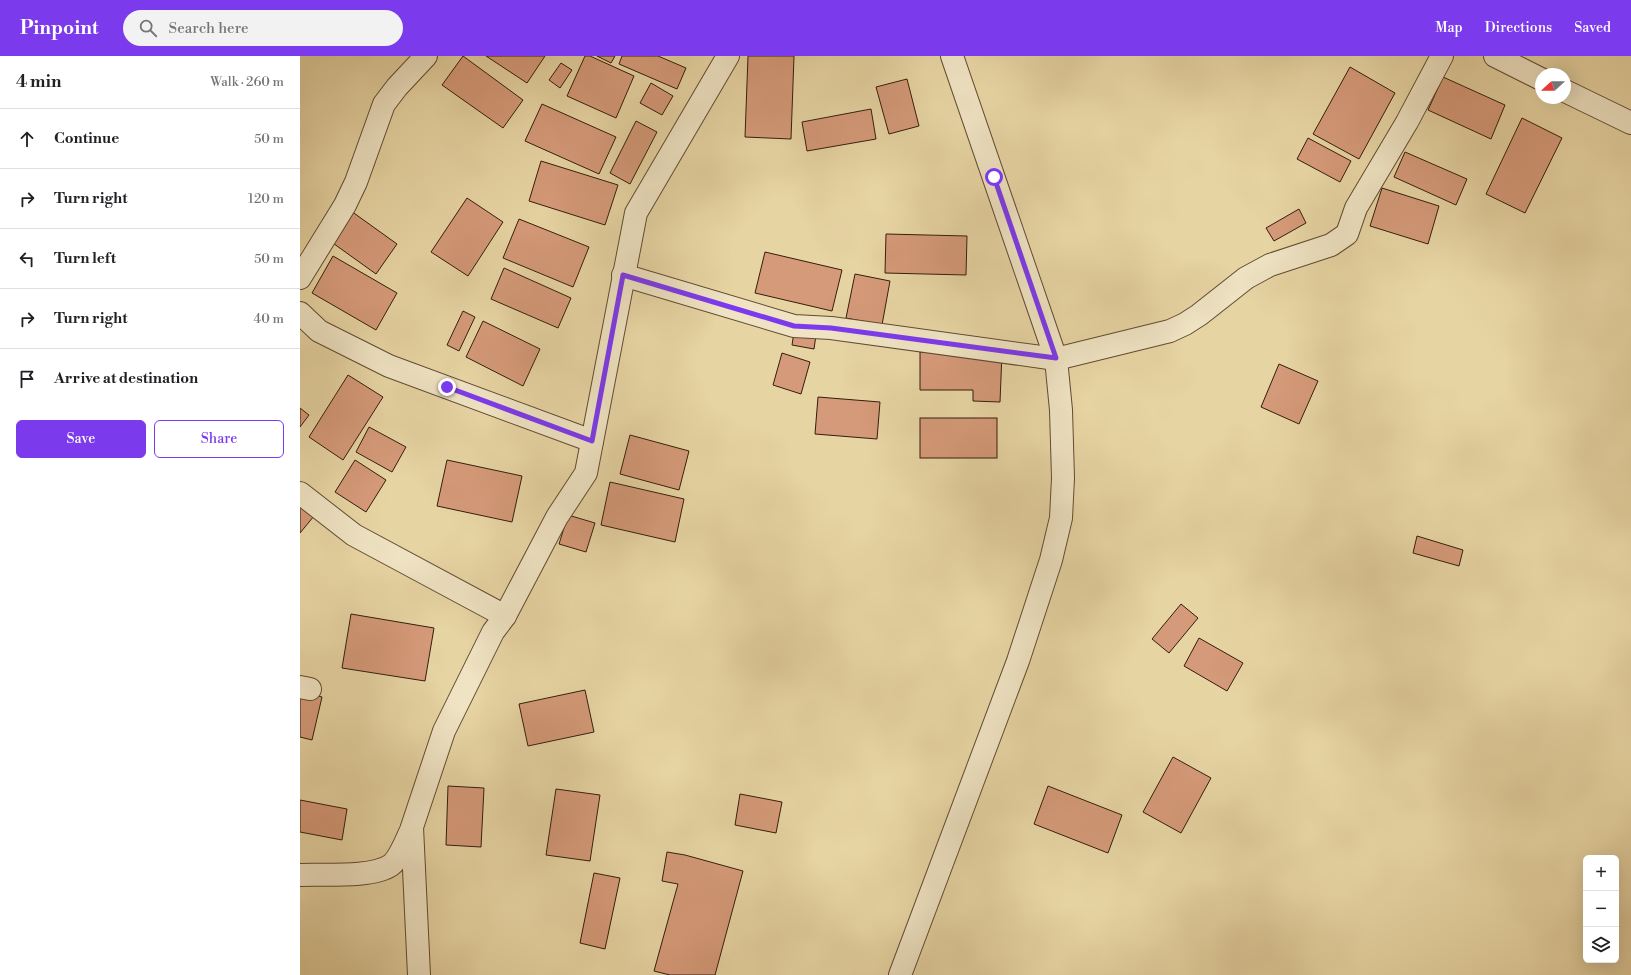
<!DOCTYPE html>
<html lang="en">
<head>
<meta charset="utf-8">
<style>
	body { margin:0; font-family:"Libre Bodoni",serif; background:#f2f2f2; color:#202124 }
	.controls { position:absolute; right:12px; bottom:12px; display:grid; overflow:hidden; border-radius:6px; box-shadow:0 4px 16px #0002 }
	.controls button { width:36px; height:36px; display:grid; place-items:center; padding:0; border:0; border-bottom:1px solid #e0e0e0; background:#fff; color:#202124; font:20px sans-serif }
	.compass { position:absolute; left:1235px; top:12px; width:36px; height:36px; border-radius:50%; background:#fff; box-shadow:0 4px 16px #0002; rotate:249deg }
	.stop { position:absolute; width:12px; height:12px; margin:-9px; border:3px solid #7c3aed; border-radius:50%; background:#fff }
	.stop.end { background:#7c3aed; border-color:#fff; box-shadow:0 1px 4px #0008 }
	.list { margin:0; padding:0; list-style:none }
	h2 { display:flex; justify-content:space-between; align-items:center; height:52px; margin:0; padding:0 16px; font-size:17px }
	h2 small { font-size:13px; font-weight:400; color:#757577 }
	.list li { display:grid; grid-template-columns:26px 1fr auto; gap:12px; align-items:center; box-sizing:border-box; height:60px; padding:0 16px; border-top:1px solid #e0e0e0 }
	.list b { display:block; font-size:15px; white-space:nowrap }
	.list em { font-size:13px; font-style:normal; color:#757577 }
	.actions { display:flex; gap:8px; padding:12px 16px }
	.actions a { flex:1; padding:9px 0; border:1px solid #7c3aed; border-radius:6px; text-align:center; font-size:14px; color:#7c3aed }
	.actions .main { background:#7c3aed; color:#fff }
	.icon { flex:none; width:22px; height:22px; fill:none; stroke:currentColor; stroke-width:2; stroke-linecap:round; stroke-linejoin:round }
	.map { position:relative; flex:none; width:1331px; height:919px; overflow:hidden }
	header { display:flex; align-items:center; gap:24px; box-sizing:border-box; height:56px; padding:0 20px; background:#7c3aed; color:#fff }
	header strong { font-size:19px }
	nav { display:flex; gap:22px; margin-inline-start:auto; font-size:14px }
	.search { width:280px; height:36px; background:#f2f2f2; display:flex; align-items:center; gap:10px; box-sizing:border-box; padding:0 14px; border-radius:22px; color:#757577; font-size:15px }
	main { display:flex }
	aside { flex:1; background:#fff }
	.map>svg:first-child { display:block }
	.building { fill:#d59a79; stroke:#341d0c }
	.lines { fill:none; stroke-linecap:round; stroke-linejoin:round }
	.minor-casing { stroke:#614b32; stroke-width:24 }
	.tertiary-casing { stroke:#614b32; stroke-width:24 }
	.minor { stroke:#efe3c3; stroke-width:22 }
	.tertiary { stroke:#efe3c3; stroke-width:22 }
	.route { stroke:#7c3aed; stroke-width:5 }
</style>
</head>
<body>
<header>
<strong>Pinpoint</strong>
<div class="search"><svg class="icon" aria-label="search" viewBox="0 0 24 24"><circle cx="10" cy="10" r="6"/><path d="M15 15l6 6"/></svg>Search here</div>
<nav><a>Map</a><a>Directions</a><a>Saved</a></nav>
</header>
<main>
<aside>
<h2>4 min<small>Walk · 260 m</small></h2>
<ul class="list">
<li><svg class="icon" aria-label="ahead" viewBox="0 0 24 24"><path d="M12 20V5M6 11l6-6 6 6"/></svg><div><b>Continue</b></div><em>50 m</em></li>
<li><svg class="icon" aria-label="right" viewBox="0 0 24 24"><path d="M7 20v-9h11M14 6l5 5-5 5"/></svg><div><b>Turn right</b></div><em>120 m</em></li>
<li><svg class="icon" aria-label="left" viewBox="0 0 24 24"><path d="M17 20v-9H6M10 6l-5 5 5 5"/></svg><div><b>Turn left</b></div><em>50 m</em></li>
<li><svg class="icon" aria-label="right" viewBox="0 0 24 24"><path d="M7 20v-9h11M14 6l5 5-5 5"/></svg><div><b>Turn right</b></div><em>40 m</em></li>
<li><svg class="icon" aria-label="arrive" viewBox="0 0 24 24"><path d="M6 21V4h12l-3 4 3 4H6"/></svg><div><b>Arrive at destination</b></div></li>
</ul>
<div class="actions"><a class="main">Save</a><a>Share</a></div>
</aside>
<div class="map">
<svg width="1331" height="919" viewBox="0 0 1331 919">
	<rect width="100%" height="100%" fill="#e7d4a3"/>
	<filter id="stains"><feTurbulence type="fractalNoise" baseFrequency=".005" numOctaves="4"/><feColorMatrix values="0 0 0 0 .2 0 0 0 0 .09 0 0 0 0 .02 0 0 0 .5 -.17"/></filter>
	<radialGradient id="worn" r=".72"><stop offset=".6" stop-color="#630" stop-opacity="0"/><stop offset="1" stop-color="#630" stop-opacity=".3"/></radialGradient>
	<!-- building -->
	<g class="building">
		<polygon points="163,0 223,44 203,72 142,29"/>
		<polygon points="186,0 245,0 227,27"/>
		<polygon points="285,0 290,0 334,20 316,62 267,40"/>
		<polygon points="297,0 315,0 311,7"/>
		<polygon points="322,0 358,0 386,12 377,33 319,8"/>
		<polygon points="448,0 494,0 491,83 445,81"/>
		<polygon points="261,7 272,14 260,32 249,24"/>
		<polygon points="1050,11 1095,37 1059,103 1013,78"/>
		<polygon points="1143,21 1205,49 1191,83 1128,54"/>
		<polygon points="607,23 619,70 589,78 576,31"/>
		<polygon points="351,27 373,40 362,59 340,47"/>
		<polygon points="242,48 316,81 299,118 225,85"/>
		<polygon points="571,53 576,83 507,95 502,66"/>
		<polygon points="1222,62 1262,82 1225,157 1186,138"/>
		<polygon points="336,65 357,76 330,128 310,117"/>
		<polygon points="1008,82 1051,105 1040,126 997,103"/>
		<polygon points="1105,96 1167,123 1156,149 1094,121"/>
		<polygon points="241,105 318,129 305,169 229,145"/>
		<polygon points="1082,132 1139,150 1128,188 1070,170"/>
		<polygon points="167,142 203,166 168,220 131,196"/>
		<polygon points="999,153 1006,167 974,185 966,172"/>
		<polygon points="51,155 97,188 76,218 30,185"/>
		<polygon points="219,163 289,191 273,231 203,202"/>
		<polygon points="586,178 667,180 666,219 585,217"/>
		<polygon points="465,196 542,214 532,255 455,237"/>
		<polygon points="33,200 97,237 76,274 12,237"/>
		<polygon points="204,212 271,242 258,272 191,243"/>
		<polygon points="555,218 590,225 582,269 546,262"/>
		<polygon points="163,255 175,261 159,295 147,289"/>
		<polygon points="183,265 240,293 223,330 166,301"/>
		<polygon points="494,276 516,279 514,293 492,289"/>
		<polygon points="620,296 702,297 700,346 673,345 673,334 620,334"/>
		<polygon points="482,297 510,306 501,338 473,329"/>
		<polygon points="979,308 1018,325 999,368 961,351"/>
		<polygon points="48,319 83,341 43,404 9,381"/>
		<polygon points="518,341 580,346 577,383 515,378"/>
		<polygon points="0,352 9,359 0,371"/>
		<rect x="620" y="362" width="77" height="40"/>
		<polygon points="69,371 106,391 92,416 56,396"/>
		<polygon points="330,379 389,395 379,434 320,418"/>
		<polygon points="55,404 86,424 66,456 35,436"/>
		<polygon points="147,404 222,420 212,466 137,450"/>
		<polygon points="310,426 384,443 375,486 301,469"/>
		<polygon points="0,449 14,460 0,477"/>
		<polygon points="268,459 295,467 286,496 259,488"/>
		<polygon points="1117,480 1163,494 1159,510 1113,497"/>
		<polygon points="881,548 898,562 869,597 852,583"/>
		<polygon points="51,558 134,572 125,625 42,612"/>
		<polygon points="899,582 943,607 927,635 884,610"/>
		<polygon points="285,634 294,676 228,690 219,648"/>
		<polygon points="0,635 22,641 12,684 0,681"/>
		<polygon points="873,701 911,722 881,777 843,756"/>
		<polygon points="148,730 184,732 181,791 146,789"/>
		<polygon points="748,730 822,759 808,797 734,768"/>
		<polygon points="256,733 300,739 290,805 246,799"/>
		<polygon points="440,738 482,746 476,777 435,769"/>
		<polygon points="0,744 47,753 42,784 0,776"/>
		<polygon points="367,796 385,799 443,815 415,919 370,919 354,915 378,828 362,825"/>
		<polygon points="294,817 320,822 305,893 280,887"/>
	</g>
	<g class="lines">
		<defs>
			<g id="minor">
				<polyline points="1195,0 1241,23"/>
				<polyline points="1265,35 1331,67"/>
				<polyline points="323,219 494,270 531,272 756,303 870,275 885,268 899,259 946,222 970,209 1031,189 1047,178 1056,152 1107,66 1142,0"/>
				<polyline points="0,222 45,149 56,126 84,48 97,31 126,0"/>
				<polyline points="0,257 19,275 89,310 292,385"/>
				<polyline points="0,437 54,479 205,560"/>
				<polyline points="0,631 10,633"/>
				<path d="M0 819C23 818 73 822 91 809 100 802 107 782 112 772"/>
				<polyline points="119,919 112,771 144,675 193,576 205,560 257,461 286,417 336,157 428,0"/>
			</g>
			<polyline id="tertiary" points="600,919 718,605 751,504 761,462 763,422 761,354 756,303 652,0"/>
		</defs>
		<!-- minor casing -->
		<use href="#minor" class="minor-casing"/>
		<!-- tertiary casing -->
		<use href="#tertiary" class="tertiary-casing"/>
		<!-- minor -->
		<use href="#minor" class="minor"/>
		<!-- tertiary -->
		<use href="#tertiary" class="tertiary"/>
	</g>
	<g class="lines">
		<!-- route -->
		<polyline class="route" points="147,331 292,385 323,219 494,270 531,272 756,302 694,121"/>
	</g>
	<rect width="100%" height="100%" filter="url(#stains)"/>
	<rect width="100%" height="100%" fill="url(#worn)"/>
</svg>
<div class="controls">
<button>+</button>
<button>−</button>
<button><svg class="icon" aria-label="layers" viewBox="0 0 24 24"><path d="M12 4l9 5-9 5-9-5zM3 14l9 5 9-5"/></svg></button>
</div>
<svg class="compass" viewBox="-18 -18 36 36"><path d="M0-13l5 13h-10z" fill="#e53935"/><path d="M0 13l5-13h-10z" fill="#757577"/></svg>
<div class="stop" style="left:694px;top:121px"></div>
<div class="stop end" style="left:147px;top:331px"></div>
</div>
</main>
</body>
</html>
